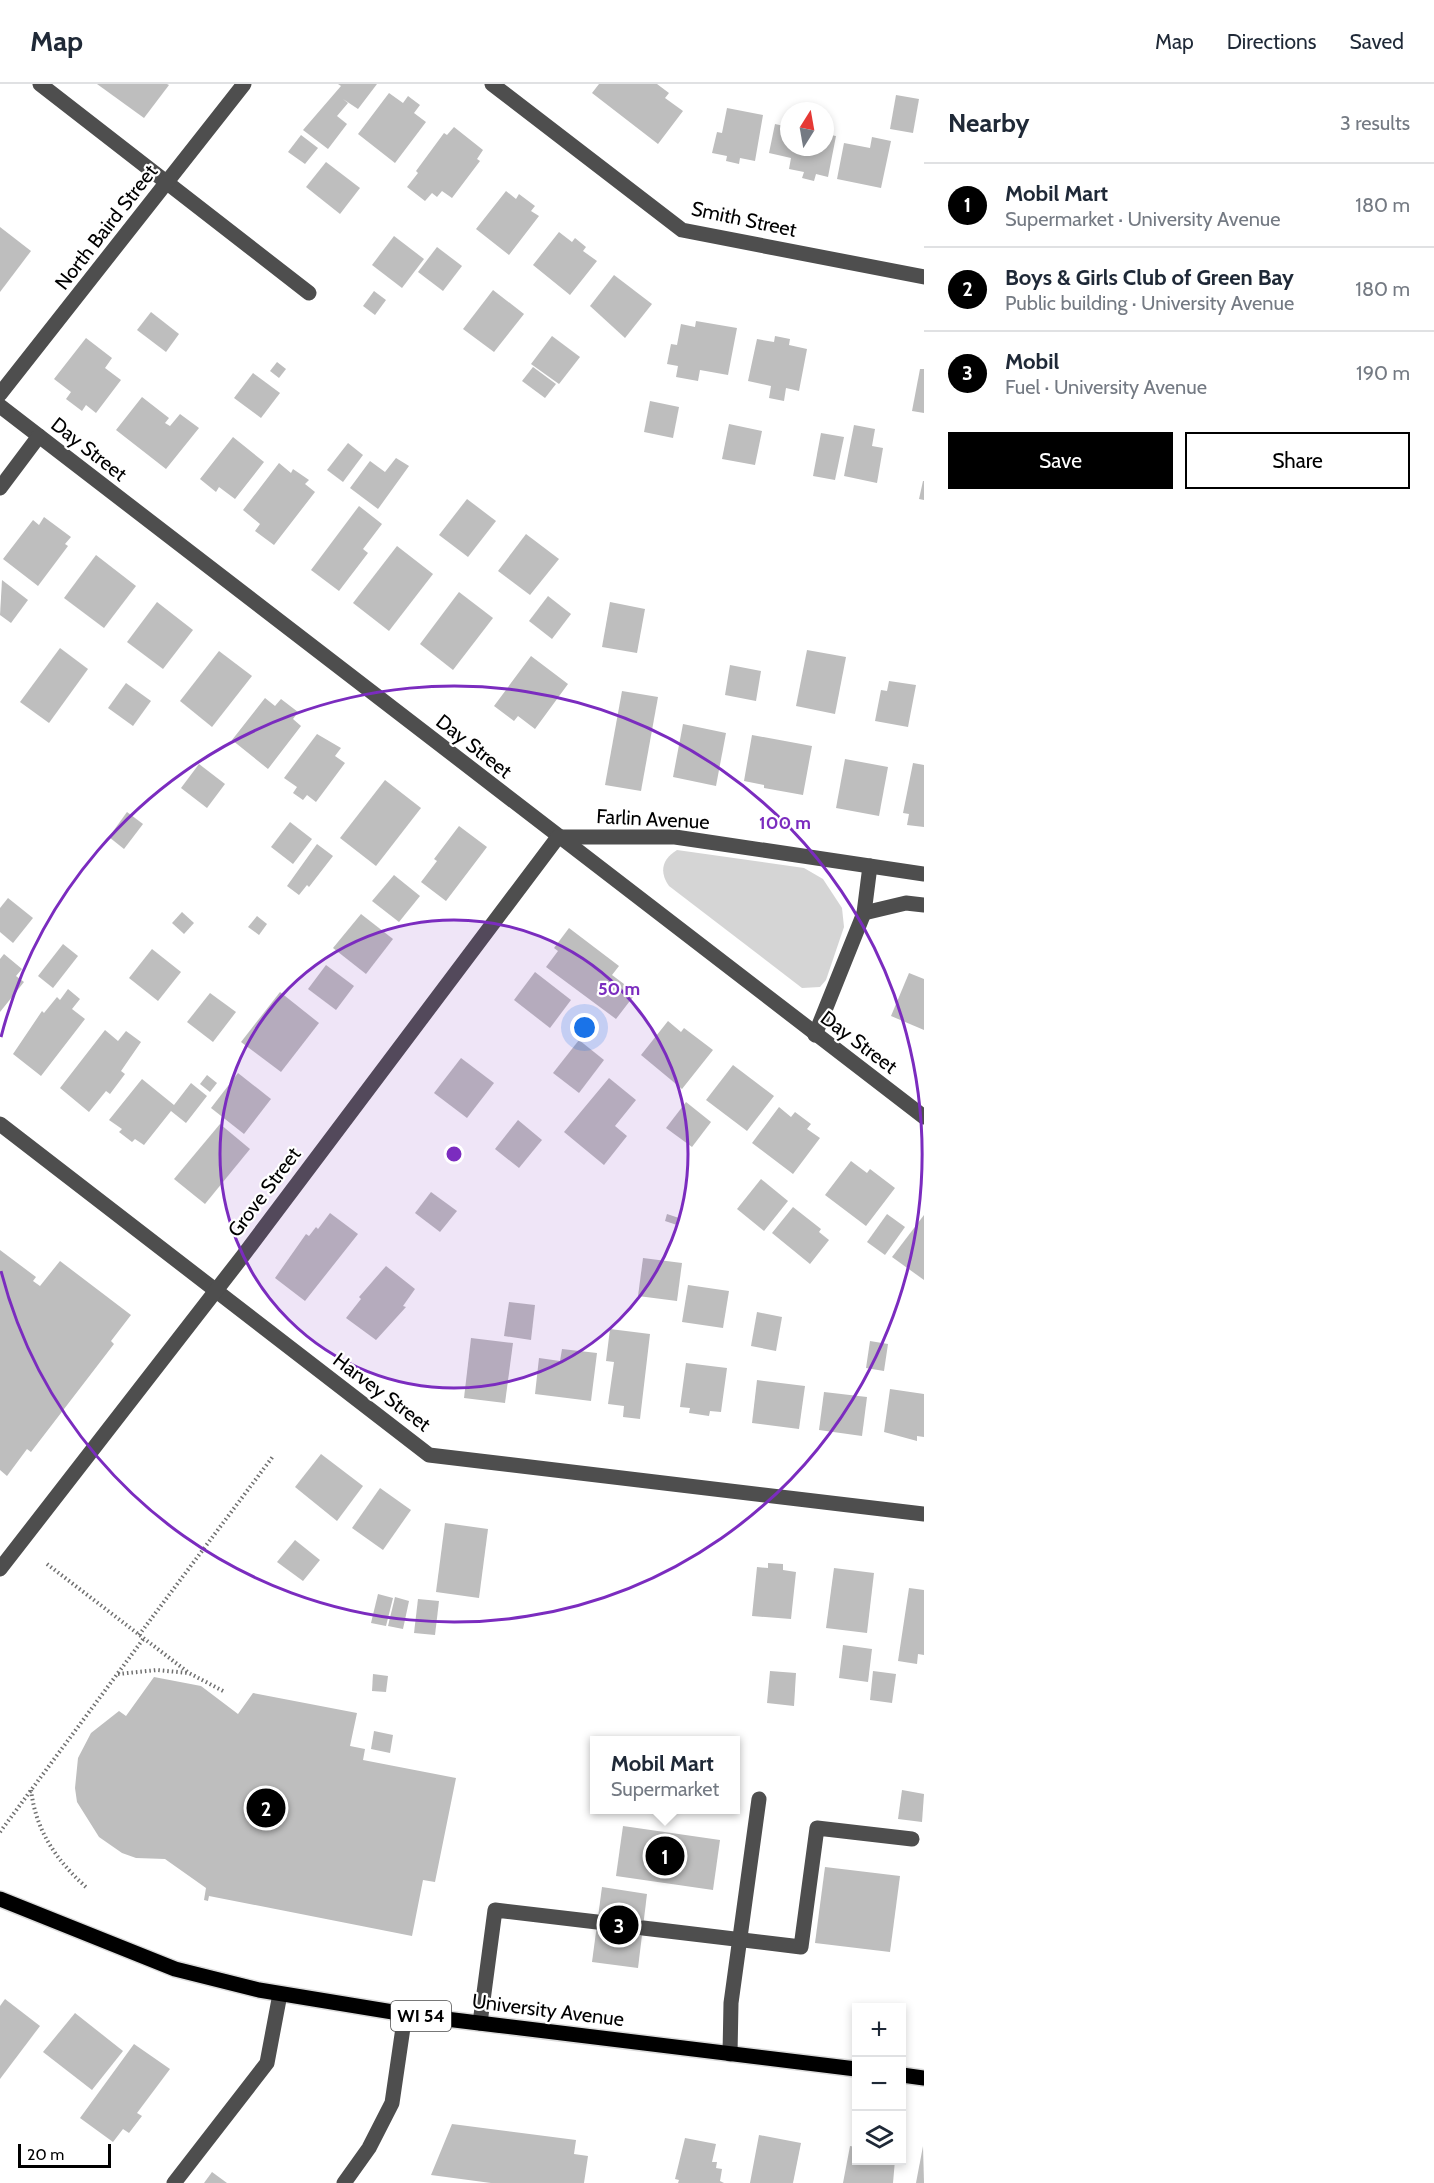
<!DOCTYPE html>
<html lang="en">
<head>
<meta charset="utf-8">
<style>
	body { margin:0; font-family:Cabin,sans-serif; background:#f2f2f3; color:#1f2937 }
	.controls { position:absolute; right:18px; bottom:18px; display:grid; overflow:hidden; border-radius:0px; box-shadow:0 3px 9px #0003 }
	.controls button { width:54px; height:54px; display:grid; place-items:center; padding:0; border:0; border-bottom:2px solid #e0e1e3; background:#fff; color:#1f2937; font:30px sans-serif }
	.compass { position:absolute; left:780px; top:18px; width:54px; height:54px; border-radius:50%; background:#fff; box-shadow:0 3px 9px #0003; rotate:11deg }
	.scale { position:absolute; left:18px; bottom:15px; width:93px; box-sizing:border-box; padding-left:6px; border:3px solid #000; border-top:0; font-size:16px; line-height:21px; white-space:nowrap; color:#000; -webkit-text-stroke:4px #fff; paint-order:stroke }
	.you { position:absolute; left:585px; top:944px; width:21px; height:21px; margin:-15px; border:4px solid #fff; border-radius:50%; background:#1a73e8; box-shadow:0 0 0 9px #1a73e833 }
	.badge { display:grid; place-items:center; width:39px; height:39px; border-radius:50%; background:#000; color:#fff; font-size:20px; font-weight:700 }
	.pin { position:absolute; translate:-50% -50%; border:3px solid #fff; box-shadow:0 2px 6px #0006 }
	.popup { position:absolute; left:590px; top:1652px; width:150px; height:78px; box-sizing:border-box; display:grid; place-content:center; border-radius:0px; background:#fff; filter:drop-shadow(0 2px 4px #0005); font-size:20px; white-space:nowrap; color:#747a83 }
	.popup b { font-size:22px; color:#1f2937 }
	.popup::after { content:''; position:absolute; left:50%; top:100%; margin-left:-12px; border:12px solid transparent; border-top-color:#fff }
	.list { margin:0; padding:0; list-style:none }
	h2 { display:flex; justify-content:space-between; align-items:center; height:78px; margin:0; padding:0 24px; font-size:26px }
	h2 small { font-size:20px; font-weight:400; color:#747a83 }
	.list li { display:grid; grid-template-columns:39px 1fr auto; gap:18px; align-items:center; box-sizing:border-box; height:84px; padding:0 24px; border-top:2px solid #e0e1e3 }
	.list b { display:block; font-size:22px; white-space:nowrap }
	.list p { margin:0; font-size:20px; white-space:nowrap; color:#747a83 }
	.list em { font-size:20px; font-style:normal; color:#747a83 }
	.actions { display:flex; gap:12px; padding:18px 24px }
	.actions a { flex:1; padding:14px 0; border:2px solid #000; border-radius:0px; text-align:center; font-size:21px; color:#000 }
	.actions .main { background:#000; color:#fff }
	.icon { flex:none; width:33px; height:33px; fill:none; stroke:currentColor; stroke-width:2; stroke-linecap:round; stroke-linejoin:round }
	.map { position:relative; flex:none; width:924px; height:2099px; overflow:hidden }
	header { display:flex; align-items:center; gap:36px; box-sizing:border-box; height:84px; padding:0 30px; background:#fff; border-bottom:2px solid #e0e1e3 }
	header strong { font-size:28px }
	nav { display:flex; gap:33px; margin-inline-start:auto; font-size:21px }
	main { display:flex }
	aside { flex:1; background:#fff }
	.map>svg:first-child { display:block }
	.green { fill:#d5d5d5 }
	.building { fill:#bebebe }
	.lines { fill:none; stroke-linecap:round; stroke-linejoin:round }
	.minor-tunnel { stroke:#d9d9d9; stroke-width:15; stroke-dasharray:15 8; stroke-linecap:butt }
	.major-casing { stroke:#dbdbdb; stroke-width:18 }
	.path { stroke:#707070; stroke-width:4; stroke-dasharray:1.5 3; stroke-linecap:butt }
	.minor { stroke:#4e4e4e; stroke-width:15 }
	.major { stroke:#000; stroke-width:15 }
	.ring { fill:none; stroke:#7b2cbf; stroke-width:3 }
	.labels { text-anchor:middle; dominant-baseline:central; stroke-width:4.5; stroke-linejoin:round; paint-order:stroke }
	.shield { fill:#fff; stroke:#4c4c4c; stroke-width:1.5 }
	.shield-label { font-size:18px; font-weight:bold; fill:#000 }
	.street-label { font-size:20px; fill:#000; stroke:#fff }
	.centre { fill:#7b2cbf; stroke:#fff; stroke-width:3 }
	.ring-label { font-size:18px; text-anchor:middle; font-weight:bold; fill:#7b2cbf; stroke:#fff; stroke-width:4.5; stroke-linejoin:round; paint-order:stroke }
</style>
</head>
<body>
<header>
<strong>Map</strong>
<nav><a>Map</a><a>Directions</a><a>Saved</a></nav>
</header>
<main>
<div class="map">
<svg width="924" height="2099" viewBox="0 0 924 2099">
	<rect width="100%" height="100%" fill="#fff"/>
	<!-- green -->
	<path class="green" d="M677 766 804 784 823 795 842 824 844 843 826 896 820 903 802 904 669 802C659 788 662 775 677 766Z"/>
	<!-- building -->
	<g class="building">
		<polygon points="97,0 167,0 169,1 144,34"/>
		<polygon points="338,0 377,0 358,25 343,15 348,19 337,32 347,40 328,65 303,46 341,2"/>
		<polygon points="599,0 657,0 669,9 665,14 683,27 658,60 592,9"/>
		<polygon points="389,9 403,19 408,12 420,21 414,29 426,38 395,79 358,50"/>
		<polygon points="896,11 919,15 913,49 890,45"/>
		<polygon points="727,24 763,31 755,77 740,74 739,80 726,77 727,72 712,69 717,48 722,49"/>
		<polygon points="775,40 789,43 789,63 825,63 825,50 836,52 828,93 816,90 814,97 802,94 804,88 789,85 791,74 769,69"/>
		<polygon points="454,43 483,66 477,75 480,77 452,114 442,107 437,113 432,109 425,117 407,103 418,89 416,87 444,49 447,51"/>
		<polygon points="301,51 318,64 305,80 288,68"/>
		<polygon points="872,53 891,57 881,104 837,95 844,59 870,64"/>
		<polygon points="326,78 360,104 340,130 306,103"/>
		<polygon points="506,107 516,115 519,110 535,122 531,127 539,132 509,171 476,145"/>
		<polygon points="0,143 31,167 0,208"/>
		<polygon points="559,148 572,158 575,154 586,163 583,167 597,177 570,211 533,181"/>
		<polygon points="394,152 424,175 402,204 372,181"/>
		<polygon points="437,163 462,182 443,207 418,188"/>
		<polygon points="614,191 652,220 625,254 590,222"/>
		<polygon points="493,206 524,230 494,268 463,245"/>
		<polygon points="374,207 386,216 375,231 363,222"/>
		<polygon points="151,228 179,250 166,268 137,246"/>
		<polygon points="696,237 737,244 728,291 700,286 698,297 676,293 678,282 667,280 671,260 677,261 681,240 695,243"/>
		<polygon points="552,252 580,273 559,300 531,280"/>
		<polygon points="775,252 790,255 789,261 807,265 799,307 786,304 784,317 769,314 771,302 748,297 757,255 774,258"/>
		<polygon points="86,254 112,274 105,284 121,296 96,329 86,321 82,327 66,315 71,308 54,295"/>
		<polygon points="277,278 286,285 279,294 270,287"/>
		<polygon points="533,283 556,300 545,314 522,297"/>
		<polygon points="920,285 924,285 924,329 912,327"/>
		<polygon points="253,289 280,309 261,334 234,314"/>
		<polygon points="142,313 169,334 165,339 170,342 180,330 199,344 166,385 116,346"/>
		<polygon points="650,317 679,323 673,354 644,348"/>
		<polygon points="729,340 762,347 755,381 722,375"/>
		<polygon points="854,341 875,345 872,362 883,364 877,399 844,392"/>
		<polygon points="821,349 844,353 835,396 813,392"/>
		<polygon points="233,353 264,378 235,415 219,403 216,408 200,395"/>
		<polygon points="348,359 363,371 343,398 327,386"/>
		<polygon points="396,374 409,382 378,425 350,404 370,377 385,388"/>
		<polygon points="279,379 291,389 293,385 309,396 305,400 315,408 274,461 255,447 260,440 243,426"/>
		<polygon points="923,397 924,397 924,416 919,415"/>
		<polygon points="467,415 496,437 468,473 439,451"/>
		<polygon points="359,422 382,440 363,465 368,469 339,507 311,486"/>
		<polygon points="44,433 71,453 65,460 68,462 38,502 3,475 33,436 39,441"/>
		<polygon points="526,450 559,475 530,511 498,487"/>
		<polygon points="397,462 433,490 389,547 353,519"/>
		<polygon points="96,471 136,502 104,544 64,514"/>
		<polygon points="2,496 28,516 11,539 0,531"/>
		<polygon points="459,508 493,534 453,586 420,560"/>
		<polygon points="548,512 571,530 552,555 529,537"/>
		<polygon points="157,518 193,546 163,585 127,558"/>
		<polygon points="610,518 645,525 637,569 602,563"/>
		<polygon points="60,564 88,585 49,639 20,618"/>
		<polygon points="807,566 846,573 835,630 796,622"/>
		<polygon points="219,567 252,592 212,643 180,617"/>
		<polygon points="531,572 568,600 535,645 518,632 514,637 494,622"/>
		<polygon points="730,581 761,587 756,617 725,611"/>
		<polygon points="889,597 916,601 908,643 875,637 881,606 887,607"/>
		<polygon points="126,599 151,617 133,642 108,624"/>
		<polygon points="622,607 658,613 641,707 605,701"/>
		<polygon points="265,614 275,622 281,615 298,628 293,635 301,642 268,685 232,656"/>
		<polygon points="683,640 726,649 716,702 673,693"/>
		<polygon points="317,650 341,664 335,672 345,679 316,718 307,711 303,716 293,709 297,703 284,694"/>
		<polygon points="752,651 812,662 803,711 764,704 764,701 744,697"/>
		<polygon points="845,675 888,683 879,732 836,724"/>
		<polygon points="913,679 924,681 924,743 907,741 909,730 903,729"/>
		<polygon points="199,680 225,700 207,724 181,704"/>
		<polygon points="385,696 421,724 376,782 340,754"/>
		<polygon points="127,728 143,740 124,765 109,753"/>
		<polygon points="290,738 312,755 293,780 271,763"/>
		<polygon points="459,742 487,763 446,817 421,798 437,777 434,775"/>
		<polygon points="317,760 333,772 309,803 307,801 299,811 287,802"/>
		<polygon points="394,791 420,812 399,838 372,817"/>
		<polygon points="8,814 33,834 13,859 0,848 0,824"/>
		<polygon points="182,828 194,839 184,850 172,839"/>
		<polygon points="361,830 393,855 366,890 333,864"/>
		<polygon points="257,832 267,840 259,851 248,843"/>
		<polygon points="569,844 619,882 612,891 636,909 616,935 546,883 558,867 554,864"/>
		<polygon points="63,860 78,872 53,904 38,892"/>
		<polygon points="152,865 181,888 158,917 129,894"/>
		<polygon points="4,870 22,885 16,892 24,898 0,928 0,875"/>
		<polygon points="326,881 354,902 336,926 308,905"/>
		<polygon points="535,888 571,916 550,944 514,916"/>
		<polygon points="909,889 924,895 924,946 891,932"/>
		<polygon points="68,905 80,915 72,925 85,935 41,992 13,970 42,927 44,929 57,913 60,916"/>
		<polygon points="280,908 319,939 281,988 241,958"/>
		<polygon points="210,909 236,928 213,958 187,938"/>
		<polygon points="668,937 681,948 684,944 713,966 682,1005 641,971"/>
		<polygon points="105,946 118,957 126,947 141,958 121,987 125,990 110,1010 106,1007 89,1028 60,1004"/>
		<polygon points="579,956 604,976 579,1009 553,989"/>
		<polygon points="461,974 494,999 467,1034 434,1009"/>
		<polygon points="733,981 774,1012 747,1047 706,1016"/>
		<polygon points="238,989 271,1015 244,1050 211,1024"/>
		<polygon points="207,991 217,999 210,1008 200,1000"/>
		<polygon points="609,994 636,1016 615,1042 627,1052 604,1081 564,1048"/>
		<polygon points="142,995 174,1021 191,999 207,1012 186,1039 171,1027 144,1061 135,1055 132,1058 119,1048 122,1045 109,1036"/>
		<polygon points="686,1018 711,1038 692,1063 666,1044"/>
		<polygon points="779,1023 791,1033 795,1028 811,1040 807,1045 820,1054 793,1090 752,1059"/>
		<polygon points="518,1036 542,1056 519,1084 495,1065"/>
		<polygon points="220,1040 250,1065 205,1120 174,1095"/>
		<polygon points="851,1077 867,1089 870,1085 895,1104 866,1142 825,1111"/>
		<polygon points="761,1095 788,1117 764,1147 737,1125"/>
		<polygon points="431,1108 457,1127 440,1148 415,1129"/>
		<polygon points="793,1123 821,1145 819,1148 829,1156 810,1180 772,1149"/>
		<polygon points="330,1129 358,1150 305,1217 275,1194 306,1150 309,1152 316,1143 318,1145"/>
		<polygon points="667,1130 679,1134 677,1141 665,1137"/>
		<polygon points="887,1130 905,1143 885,1171 867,1158"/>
		<polygon points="924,1131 924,1196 892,1173"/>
		<polygon points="0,1166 36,1193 33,1197 40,1202 60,1177 131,1231 111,1257 114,1260 31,1368 27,1365 7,1392 0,1386"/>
		<polygon points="643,1174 682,1179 677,1217 638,1212"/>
		<polygon points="386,1182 415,1205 403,1222 406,1223 376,1256 346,1234 361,1215 359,1213"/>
		<polygon points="688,1201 729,1207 723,1244 682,1238"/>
		<polygon points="509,1218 535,1221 531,1256 504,1252"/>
		<polygon points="757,1228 782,1233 776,1267 751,1262"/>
		<polygon points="610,1245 650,1250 640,1335 623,1333 624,1322 608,1320 614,1278 606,1277"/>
		<polygon points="471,1254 513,1259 505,1319 464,1314"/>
		<polygon points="870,1257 888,1260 884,1287 866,1284"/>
		<polygon points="562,1265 597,1269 591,1317 535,1310 539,1274 560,1277"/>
		<polygon points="686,1279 727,1284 721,1328 710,1327 709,1332 689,1329 690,1324 680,1323"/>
		<polygon points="757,1296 805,1302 799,1345 752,1339"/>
		<polygon points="890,1305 924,1310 924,1353 917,1352 917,1357 884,1348"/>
		<polygon points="824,1308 867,1313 862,1352 819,1346"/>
		<polygon points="321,1370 363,1402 337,1437 295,1403"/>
		<polygon points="380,1404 411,1426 383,1466 352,1444"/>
		<polygon points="445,1439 488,1445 479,1514 436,1508"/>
		<polygon points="295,1456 320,1476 303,1497 277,1478"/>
		<polygon points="768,1479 783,1480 783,1486 796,1488 791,1535 752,1532 757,1483 768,1484"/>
		<polygon points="834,1484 874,1489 867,1549 826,1544"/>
		<polygon points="909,1504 924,1506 924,1571 918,1570 917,1580 898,1577"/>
		<polygon points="378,1510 393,1514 386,1542 371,1539"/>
		<polygon points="395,1513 409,1517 403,1545 388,1542"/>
		<polygon points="418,1515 439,1517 435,1551 414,1549"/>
		<polygon points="843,1561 872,1565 868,1598 839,1594"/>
		<polygon points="770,1587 796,1589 794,1622 767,1619"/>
		<polygon points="873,1587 896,1590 892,1619 870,1616"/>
		<polygon points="373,1590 388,1592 386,1608 372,1607"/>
		<polygon points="154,1593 201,1602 238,1630 253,1609 357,1629 350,1662 365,1665 363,1676 456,1694 435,1798 423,1796 412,1852 209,1812 208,1817 204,1816 206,1804 165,1775 136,1774 122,1769 99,1753 77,1718 75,1704 78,1674 91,1649 119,1627 126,1632"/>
		<polygon points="374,1647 393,1651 390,1669 371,1665"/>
		<polygon points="902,1706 924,1710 922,1738 898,1735"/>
		<polygon points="623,1742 720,1756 713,1806 616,1792"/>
		<polygon points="825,1783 900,1792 890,1868 815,1859"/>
		<polygon points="602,1803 647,1810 638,1884 592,1878"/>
		<polygon points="5,1915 40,1942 0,1995 0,1922"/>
		<polygon points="75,1929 123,1967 92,2006 43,1968"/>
		<polygon points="134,1960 170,1985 137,2029 142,2032 129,2049 123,2045 113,2058 80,2034"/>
		<polygon points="452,2040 576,2056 574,2070 588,2072 584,2099 491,2099 431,2091"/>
		<polygon points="759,2051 801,2059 793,2099 750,2099"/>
		<polygon points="685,2054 716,2060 712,2078 717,2078 716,2084 722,2085 720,2097 724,2099 678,2099 679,2096 675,2095"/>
		<polygon points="850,2062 856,2063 856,2076 895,2076 893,2099 843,2099"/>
		<polygon points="923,2062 924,2099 916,2099"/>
		<polygon points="212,2088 227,2099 204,2099"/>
	</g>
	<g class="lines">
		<!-- minor-tunnel -->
		<polyline class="minor-tunnel" points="597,1838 643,1844"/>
		<defs>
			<g id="major">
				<polyline points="0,1815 175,1885 259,1906 405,1930 856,1985"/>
				<polyline points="902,1991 924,1994"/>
			</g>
		</defs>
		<!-- major casing -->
		<use href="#major" class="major-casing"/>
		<!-- path -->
		<g class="path">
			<polyline points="47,1480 189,1589 225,1608"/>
			<polyline points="139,1551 274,1371"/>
			<polyline points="118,1590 157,1586 188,1589"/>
			<path d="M31 1706C36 1747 56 1776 87 1804"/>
			<polyline points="0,1748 144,1554"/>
		</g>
		<!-- minor -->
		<g class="minor">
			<polyline points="40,0 309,209"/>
			<polyline points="492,0 682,146 924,193"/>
			<polyline points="0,310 244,0"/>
			<polyline points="0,322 924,1033"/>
			<polyline points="0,404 39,352"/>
			<polyline points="864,829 906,819 924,821"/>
			<polyline points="815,951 864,829 870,782"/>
			<polyline points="0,1040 429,1371 924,1430"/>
			<polyline points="0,1485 242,1173 558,753 675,753 924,790"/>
			<polyline points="643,1844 801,1863 817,1744 912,1755"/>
			<polyline points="480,1939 495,1826 597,1838"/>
			<polyline points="730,1970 731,1919 759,1715"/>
			<polyline points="174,2099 267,1979 280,1910"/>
			<polyline points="344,2099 369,2064 392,2019 405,1930"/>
		</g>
		<!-- major -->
		<use href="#major" class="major"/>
	</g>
	<!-- distance rings -->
	<circle cx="454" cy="1070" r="234" fill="#7b2cbf" fill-opacity=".12"/>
	<g class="ring">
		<circle cx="454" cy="1070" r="234"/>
		<path d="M1 953A468 468 0 1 1 1 1187"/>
	</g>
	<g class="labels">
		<!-- shield labels -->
		<rect class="shield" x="391" y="1917" width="60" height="30" rx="4.5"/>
		<g class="shield-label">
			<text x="421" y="1932">WI 54</text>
		</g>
		<!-- street labels -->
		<g class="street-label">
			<text transform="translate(744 135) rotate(12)">Smith Street</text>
			<text transform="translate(106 143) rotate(-52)">North Baird Street</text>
			<text transform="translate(89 365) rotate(38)">Day Street</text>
			<text transform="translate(474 662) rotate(38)">Day Street</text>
			<text transform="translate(653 735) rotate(3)">Farlin Avenue</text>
			<text transform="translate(859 958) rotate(37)">Day Street</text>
			<text transform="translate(264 1108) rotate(-53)">Grove Street</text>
			<text transform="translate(382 1308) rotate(37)">Harvey Street</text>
			<text transform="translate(548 1926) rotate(7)">University Avenue</text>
		</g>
	</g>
	<circle cx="454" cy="1070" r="9" class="centre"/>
	<g class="ring-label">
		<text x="785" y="745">100 m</text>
		<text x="619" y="911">50 m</text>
	</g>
</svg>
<div class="controls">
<button>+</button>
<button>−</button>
<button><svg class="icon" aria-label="layers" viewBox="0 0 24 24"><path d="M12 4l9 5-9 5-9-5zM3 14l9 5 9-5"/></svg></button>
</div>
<svg class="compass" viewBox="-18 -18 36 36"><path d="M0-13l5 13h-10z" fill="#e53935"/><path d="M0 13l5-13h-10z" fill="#747a83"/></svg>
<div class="scale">20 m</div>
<div class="you"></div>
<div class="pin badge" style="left:665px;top:1772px">1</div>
<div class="popup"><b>Mobil Mart</b>Supermarket</div>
<div class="pin badge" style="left:266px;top:1724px">2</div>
<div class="pin badge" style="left:619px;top:1841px">3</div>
</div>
<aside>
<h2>Nearby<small>3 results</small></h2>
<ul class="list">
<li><span class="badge">1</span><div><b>Mobil Mart</b><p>Supermarket · University Avenue</p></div><em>180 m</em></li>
<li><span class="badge">2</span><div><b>Boys &amp; Girls Club of Green Bay</b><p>Public building · University Avenue</p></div><em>180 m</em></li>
<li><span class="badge">3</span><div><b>Mobil</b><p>Fuel · University Avenue</p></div><em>190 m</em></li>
</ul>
<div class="actions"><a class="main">Save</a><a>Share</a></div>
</aside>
</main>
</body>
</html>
